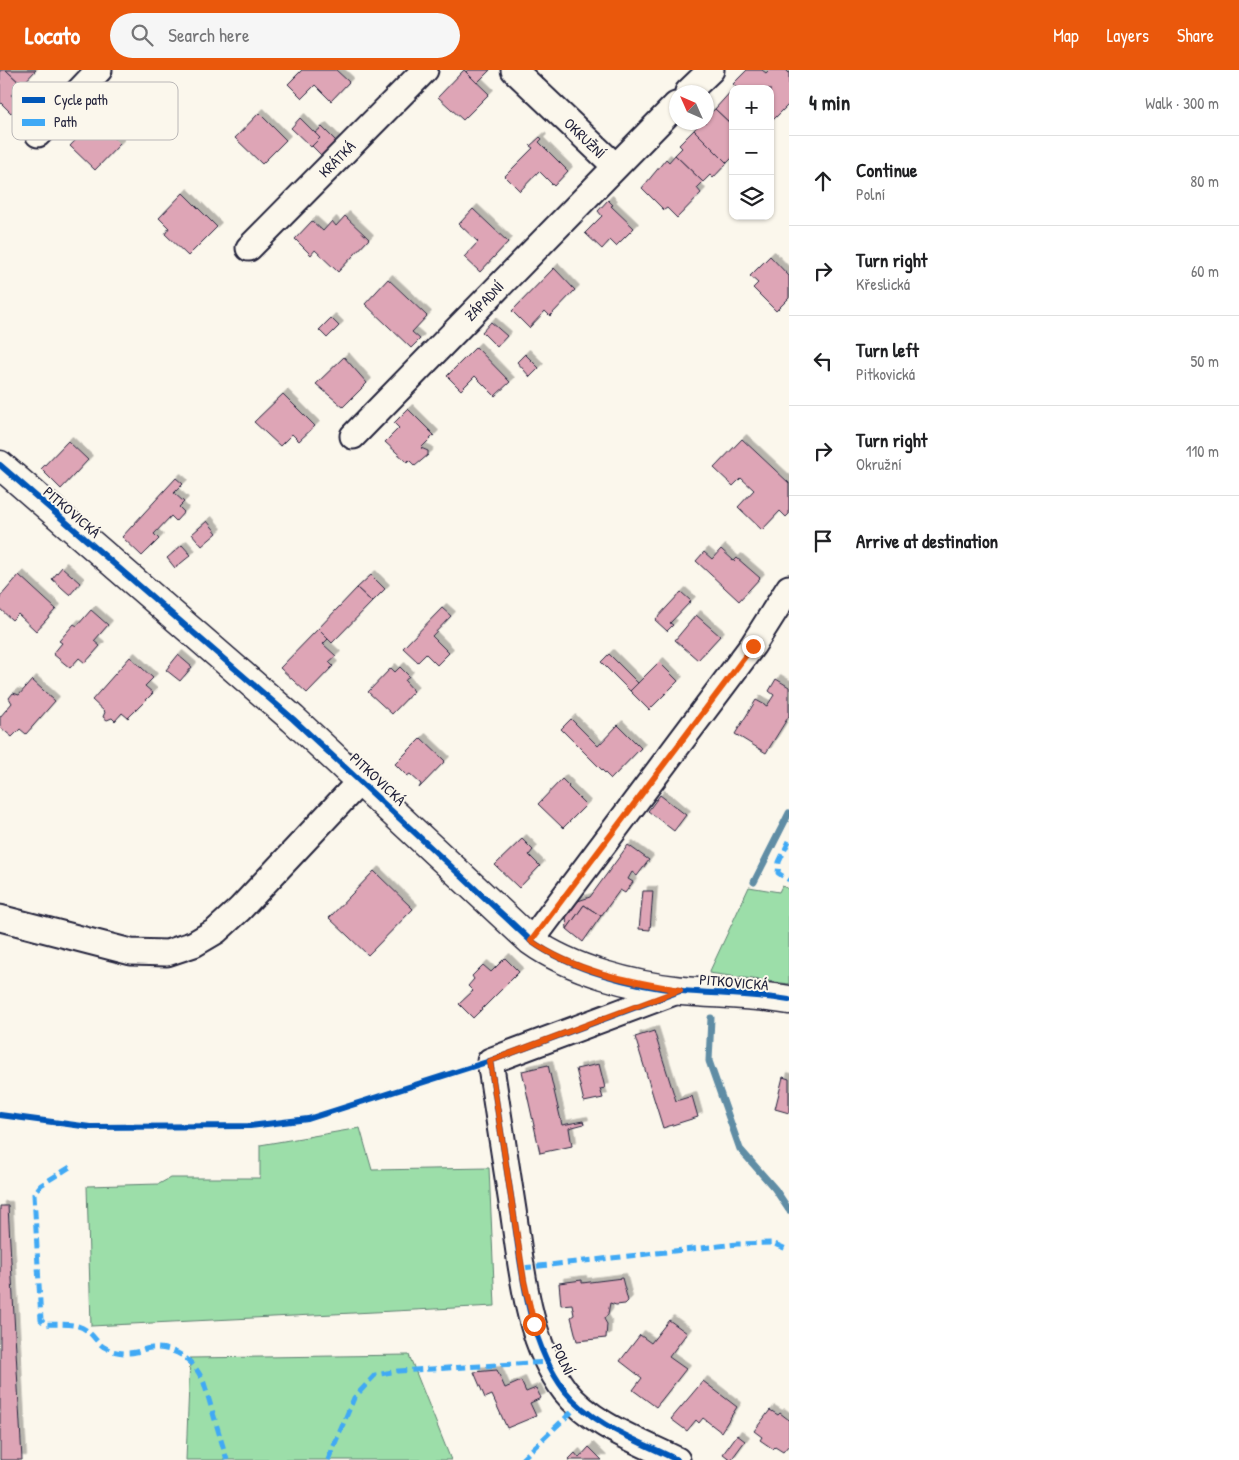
<!DOCTYPE html>
<html lang="en">
<head>
<meta charset="utf-8">
<style>
	body { margin:0; font-family:"Patrick Hand",sans-serif; background:#f6f6f6; color:#202124 }
	.controls { position:absolute; right:15px; top:15px; display:grid; overflow:hidden; border-radius:10px; box-shadow:0 1px 4px #0004 }
	.controls button { width:45px; height:45px; display:grid; place-items:center; padding:0; border:0; border-bottom:1px solid #e0e0e0; background:#fff; color:#202124; font:25px sans-serif }
	.compass { position:absolute; left:669px; top:15px; width:45px; height:45px; border-radius:50%; background:#fff; box-shadow:0 1px 4px #0004; rotate:315deg }
	.stop { position:absolute; width:15px; height:15px; margin:-11px; border:4px solid #ea580c; border-radius:50%; background:#fff }
	.stop.end { background:#ea580c; border-color:#fff; box-shadow:0 1px 5px #0008 }
	.list { margin:0; padding:0; list-style:none }
	h2 { display:flex; justify-content:space-between; align-items:center; height:65px; margin:0; padding:0 20px; font-size:21px }
	h2 small { font-size:16px; font-weight:400; color:#757577 }
	.list li { display:grid; grid-template-columns:32px 1fr auto; gap:15px; align-items:center; box-sizing:border-box; height:90px; padding:0 20px; border-top:1px solid #e0e0e0 }
	.list b { display:block; font-size:19px; white-space:nowrap }
	.list p { margin:0; font-size:16px; white-space:nowrap; color:#757577 }
	.list em { font-size:16px; font-style:normal; color:#757577 }
	.icon { flex:none; width:28px; height:28px; fill:none; stroke:currentColor; stroke-width:2; stroke-linecap:round; stroke-linejoin:round }
	.map { position:relative; flex:none; width:789px; height:1390px; overflow:hidden }
	header { display:flex; align-items:center; gap:30px; box-sizing:border-box; height:70px; padding:0 25px; background:#ea580c; color:#fff }
	header strong { font-size:24px }
	nav { display:flex; gap:28px; margin-inline-start:auto; font-size:18px }
	.search { width:350px; height:45px; background:#f6f6f6; display:flex; align-items:center; gap:12px; box-sizing:border-box; padding:0 18px; border-radius:28px; color:#757577; font-size:19px }
	main { display:flex }
	aside { flex:1; background:#fff }
	.map>svg:first-child { display:block }
	.green { fill:#9cdea9; stroke:#5f8072 }
	.lines { fill:none; stroke-linecap:round; stroke-linejoin:round }
	.stream { stroke:#608da5; stroke-width:7 }
	.building { fill:#dea5b6; stroke:#22223b; filter:url(#shadow) }
	.street-casing { stroke:#22223b; stroke-width:29 }
	.secondary-casing { stroke:#22223b; stroke-width:31 }
	.street { stroke:#fbf7ec; stroke-width:25 }
	.secondary { stroke:#fbf7ec; stroke-width:28 }
	.quiet { stroke:#3fa9f5; stroke-width:5; stroke-dasharray:10 5; stroke-linecap:butt }
	.cycleway-casing { stroke:#fbf7ec; stroke-width:9 }
	.cycleway { stroke:#0057b8; stroke-width:6 }
	.route { stroke:#ea580c; stroke-width:6 }
	.labels { text-anchor:middle; dominant-baseline:central; stroke-width:4; stroke-linejoin:round; paint-order:stroke }
	.street-label { font-size:15px; fill:#22223b; stroke:#fbf7ec }
	.key { fill:#fbf7ec; stroke:#bab7b7; stroke-width:1 }
	.key-label { font-size:14px; fill:#22223b }
</style>
</head>
<body>
<header>
<strong>Locato</strong>
<div class="search"><svg class="icon" aria-label="search" viewBox="0 0 24 24"><circle cx="10" cy="10" r="6"/><path d="M15 15l6 6"/></svg>Search here</div>
<nav><a>Map</a><a>Layers</a><a>Share</a></nav>
</header>
<main>
<div class="map">
<svg width="789" height="1390" viewBox="0 0 789 1390">
	<defs>
		<filter id="shadow"><feDropShadow dx="4.5" dy="-4.5" stdDeviation="0" flood-color="#0004"/></filter>
	</defs>
	<rect width="100%" height="100%" fill="#fbf7ec"/>
	<filter id="ink" filterUnits="userSpaceOnUse"><feTurbulence type="fractalNoise" baseFrequency=".02" numOctaves="2"/><feDisplacementMap in="SourceGraphic" scale="10" xChannelSelector="R" yChannelSelector="G"/><feConvolveMatrix kernelMatrix="1 2 1 2 8 2 1 2 1" color-interpolation-filters="sRGB"/></filter>
	<g filter="url(#ink)">
		<!-- green -->
		<g class="green">
			<polygon points="782,816 789,819 789,914 709,903 749,817 779,822"/>
			<polygon points="360,1058 372,1100 489,1098 495,1236 91,1256 87,1116 159,1114 170,1108 260,1108 260,1075"/>
			<polygon points="409,1285 451,1390 186,1390 190,1288"/>
		</g>
		<g class="lines">
			<!-- stream -->
			<g class="stream">
				<polyline points="754,812 789,743"/>
				<polyline points="711,948 709,991 740,1079 775,1119 789,1140"/>
			</g>
		</g>
		<!-- building -->
		<g class="building">
			<polygon points="0,0 6,0 22,15 11,25 20,34 11,43 0,32"/>
			<polygon points="6,0 36,0 22,15"/>
			<polygon points="302,0 336,0 349,12 331,31 315,15 302,28 288,14"/>
			<polygon points="464,0 489,24 463,50 438,27"/>
			<polygon points="468,0 490,0 477,13 466,2"/>
			<polygon points="762,0 766,3 769,0 786,0 789,3 789,34 771,52 770,19 738,19 733,14 747,0"/>
			<polygon points="733,19 733,56 715,39"/>
			<polygon points="715,39 733,56 733,87 727,93 694,60 701,52 706,52 706,47"/>
			<polygon points="259,43 286,70 262,94 235,68"/>
			<polygon points="91,45 120,74 95,100 70,76 86,59 81,55"/>
			<polygon points="300,48 320,68 311,77 291,58"/>
			<polygon points="322,57 337,72 323,87 312,76 320,68 315,63"/>
			<polygon points="694,60 727,93 713,108 710,105 703,112 675,85 682,78 679,75"/>
			<polygon points="540,67 542,69 539,72 568,101 554,116 539,101 520,121 505,106 533,78 530,76"/>
			<polygon points="675,85 703,112 697,118 701,123 677,148 667,138 664,140 642,118 666,89 669,92"/>
			<polygon points="183,123 217,157 188,186 165,164 169,158 159,148"/>
			<polygon points="608,130 613,135 611,136 634,158 616,176 610,170 602,179 585,163 602,146 598,141"/>
			<polygon points="473,139 508,172 480,202 464,187 478,172 459,154"/>
			<polygon points="345,146 369,169 338,202 315,180 311,185 295,169 312,151 323,161 332,151 336,156"/>
			<polygon points="770,186 789,206 789,228 776,241 753,218 758,213 750,206"/>
			<polygon points="554,198 575,220 550,246 545,241 529,258 512,241"/>
			<polygon points="388,209 427,246 412,262 420,269 411,278 365,234"/>
			<polygon points="331,248 339,256 327,268 319,260"/>
			<polygon points="491,252 507,266 497,277 482,262"/>
			<polygon points="476,277 510,312 495,326 475,306 461,320 447,306"/>
			<polygon points="525,284 539,298 530,307 517,292"/>
			<polygon points="344,287 367,313 343,337 316,314"/>
			<polygon points="283,324 315,356 299,371 292,364 280,376 254,352"/>
			<polygon points="408,339 434,365 421,378 428,381 428,385 415,396 409,390 407,392 385,372 399,358 394,353"/>
			<polygon points="742,369 789,413 789,444 786,447 780,441 762,460 738,437 754,420 741,408 733,416 714,398"/>
			<polygon points="68,371 88,390 61,419 41,399"/>
			<polygon points="176,408 183,414 174,423 184,432 179,437 184,442 176,451 171,446 154,464 159,469 142,486 122,467"/>
			<polygon points="207,451 217,463 202,476 192,464"/>
			<polygon points="182,475 191,485 175,498 167,488"/>
			<polygon points="721,479 734,491 737,488 760,508 739,531 696,491 704,482 712,489"/>
			<polygon points="62,497 80,513 70,525 52,509"/>
			<polygon points="19,505 56,539 36,561 18,544 12,550 0,539 0,527"/>
			<polygon points="371,505 385,519 372,532 357,518"/>
			<polygon points="357,518 372,532 332,573 318,559"/>
			<polygon points="681,522 691,531 670,553 673,555 667,561 655,550"/>
			<polygon points="442,538 451,546 432,566 449,583 437,595 426,584 418,592 403,578"/>
			<polygon points="91,540 108,555 94,571 100,576 85,593 79,588 70,598 53,584 62,573 59,571 74,554 77,556"/>
			<polygon points="696,545 720,566 698,590 675,570"/>
			<polygon points="318,559 328,569 323,574 336,586 329,592 333,596 307,623 280,598"/>
			<polygon points="609,584 638,613 630,621 601,592"/>
			<polygon points="178,585 192,597 180,611 166,600"/>
			<polygon points="130,587 153,608 145,616 153,623 128,648 122,643 115,651 112,648 107,650 103,647 105,642 92,630"/>
			<polygon points="659,592 678,611 649,640 630,621"/>
			<polygon points="400,597 409,606 405,611 414,621 392,644 368,622 391,598 395,602"/>
			<polygon points="776,609 789,617 789,646 766,683 735,664 756,630 767,636 774,625 769,621"/>
			<polygon points="32,610 55,631 26,664 20,659 12,667 0,657 0,647 12,633 9,628 13,623 19,625"/>
			<polygon points="571,649 598,676 618,655 641,678 611,709 561,659"/>
			<polygon points="421,668 445,691 419,718 421,714 410,704 407,706 395,694"/>
			<polygon points="562,709 569,716 568,717 586,735 563,758 538,734"/>
			<polygon points="660,725 686,745 674,761 648,741"/>
			<polygon points="522,769 533,780 529,785 540,796 519,818 495,795"/>
			<polygon points="628,775 649,790 637,806 632,802 628,809 633,812 625,823 620,820 601,846 584,835 567,859 566,847 578,831 590,827"/>
			<polygon points="374,801 413,839 368,885 329,848"/>
			<polygon points="643,821 653,821 650,860 639,859"/>
			<polygon points="584,835 601,846 583,872 567,859"/>
			<polygon points="505,888 519,902 473,948 459,934 473,921 468,916 474,909 472,906 483,895 491,902"/>
			<polygon points="654,961 676,1031 692,1026 698,1047 663,1058 635,967"/>
			<polygon points="599,994 605,1018 600,1019 603,1028 584,1032 576,999"/>
			<polygon points="548,995 562,1055 583,1051 584,1054 569,1058 572,1076 540,1083 522,1001"/>
			<polygon points="783,1007 789,1009 789,1043 775,1039"/>
			<polygon points="0,1136 8,1136 22,1390 0,1390"/>
			<polygon points="622,1208 628,1231 625,1234 616,1235 610,1233 608,1244 604,1249 607,1254 606,1268 577,1271 571,1247 574,1245 572,1234 561,1235 559,1213 582,1210 582,1213"/>
			<polygon points="669,1250 687,1263 669,1287 686,1299 656,1337 633,1320 642,1308 620,1291 640,1265 651,1273"/>
			<polygon points="497,1300 505,1318 521,1311 526,1322 536,1318 541,1328 530,1333 536,1346 507,1358 492,1325 485,1328 474,1302"/>
			<polygon points="703,1311 737,1337 721,1362 703,1348 699,1353 696,1350 687,1361 671,1349"/>
			<polygon points="770,1340 778,1345 780,1343 789,1350 789,1375 783,1382 775,1377 773,1379 760,1370 762,1367 754,1361"/>
			<polygon points="737,1365 745,1371 731,1390 723,1384"/>
			<polygon points="589,1377 602,1390 568,1390 575,1383 579,1388"/>
		</g>
		<g class="lines">
			<defs>
				<g id="street">
					<polyline points="514,0 615,96"/>
					<polyline points="688,22 711,0"/>
					<polyline points="38,64 99,0"/>
					<polyline points="249,178 425,0"/>
					<polyline points="353,366 676,35"/>
					<polyline points="0,848 131,882 167,883 194,874 216,861 240,839 361,710"/>
					<polyline points="531,871 753,575 789,518"/>
					<path d="M677 1390C639 1371 592 1355 565 1321 527 1271 522 1200 513 1140 505 1090 498 1041 490 991L680 920"/>
				</g>
				<path id="secondary" d="M0 395 293 649 531 871C571 900 634 916 682 921 718 924 754 924 789 930"/>
			</defs>
			<!-- street casing -->
			<use href="#street" class="street-casing"/>
			<!-- secondary casing -->
			<use href="#secondary" class="secondary-casing"/>
			<!-- street -->
			<use href="#street" class="street"/>
			<!-- secondary -->
			<use href="#secondary" class="secondary"/>
			<!-- quiet -->
			<g class="quiet">
				<polyline points="789,771 779,792 778,803 789,810"/>
				<path d="M70 1097 41 1115 34 1124 41 1250 45 1254C57 1255 76 1252 86 1260 94 1265 98 1275 106 1278 114 1283 127 1284 136 1282 141 1281 146 1278 151 1278 177 1277 194 1290 204 1313L227 1390"/>
				<polyline points="522,1198 737,1174 772,1173 789,1180"/>
				<polyline points="328,1390 354,1328 375,1305 398,1301 548,1292"/>
				<polyline points="521,1390 580,1334"/>
			</g>
			<defs>
				<g id="cycleway">
					<path d="M0 395 293 649 531 871C571 900 634 916 682 921 718 924 754 924 789 930"/>
					<path d="M490 991C498 1041 505 1090 513 1140 522 1200 527 1271 565 1321 592 1355 639 1371 677 1390"/>
					<polyline points="0,1045 90,1057 250,1056 308,1049 490,991 680,921"/>
				</g>
			</defs>
			<!-- cycleway casing -->
			<use href="#cycleway" class="cycleway-casing"/>
			<!-- cycleway -->
			<use href="#cycleway" class="cycleway"/>
		</g>
	</g>
	<g class="lines" filter="url(#ink)">
		<!-- route -->
		<path class="route" d="M534 1254 524 1211 490 991 680 920C629 911 575 902 531 871L753 576"/>
	</g>
	<g class="labels">
		<!-- street labels -->
		<g class="street-label">
			<text transform="translate(585 68) rotate(44)">OKRUŽNÍ</text>
			<text transform="translate(337 89) rotate(-45)">KRÁTKÁ</text>
			<text transform="translate(484 231) rotate(-46)">ZÁPADNÍ</text>
			<text transform="translate(72 442) rotate(41)">PITKOVICKÁ</text>
			<text transform="translate(378 709) rotate(43)">PITKOVICKÁ</text>
			<text transform="translate(734 912) rotate(5)">PITKOVICKÁ</text>
			<text transform="translate(563 1289) rotate(64)">POLNÍ</text>
		</g>
	</g>
	<!-- legend -->
	<rect x="12" y="12" width="166" height="58" rx="8" class="key"/>
	<rect x="22" y="27" width="23" height="6" fill="#0057b8"/>
	<rect x="22" y="49" width="23" height="7" fill="#3fa9f5"/>
	<g class="key-label">
		<text x="54" y="35">Cycle path</text>
		<text x="54" y="57">Path</text>
	</g>
</svg>
<div class="controls">
<button>+</button>
<button>−</button>
<button><svg class="icon" aria-label="layers" viewBox="0 0 24 24"><path d="M12 4l9 5-9 5-9-5zM3 14l9 5 9-5"/></svg></button>
</div>
<svg class="compass" viewBox="-18 -18 36 36"><path d="M0-13l5 13h-10z" fill="#e53935"/><path d="M0 13l5-13h-10z" fill="#757577"/></svg>
<div class="stop" style="left:534px;top:1254px"></div>
<div class="stop end" style="left:753px;top:576px"></div>
</div>
<aside>
<h2>4 min<small>Walk · 300 m</small></h2>
<ul class="list">
<li><svg class="icon" aria-label="ahead" viewBox="0 0 24 24"><path d="M12 20V5M6 11l6-6 6 6"/></svg><div><b>Continue</b><p>Polní</p></div><em>80 m</em></li>
<li><svg class="icon" aria-label="right" viewBox="0 0 24 24"><path d="M7 20v-9h11M14 6l5 5-5 5"/></svg><div><b>Turn right</b><p>Křeslická</p></div><em>60 m</em></li>
<li><svg class="icon" aria-label="left" viewBox="0 0 24 24"><path d="M17 20v-9H6M10 6l-5 5 5 5"/></svg><div><b>Turn left</b><p>Pitkovická</p></div><em>50 m</em></li>
<li><svg class="icon" aria-label="right" viewBox="0 0 24 24"><path d="M7 20v-9h11M14 6l5 5-5 5"/></svg><div><b>Turn right</b><p>Okružní</p></div><em>110 m</em></li>
<li><svg class="icon" aria-label="arrive" viewBox="0 0 24 24"><path d="M6 21V4h12l-3 4 3 4H6"/></svg><div><b>Arrive at destination</b></div></li>
</ul>
</aside>
</main>
</body>
</html>
